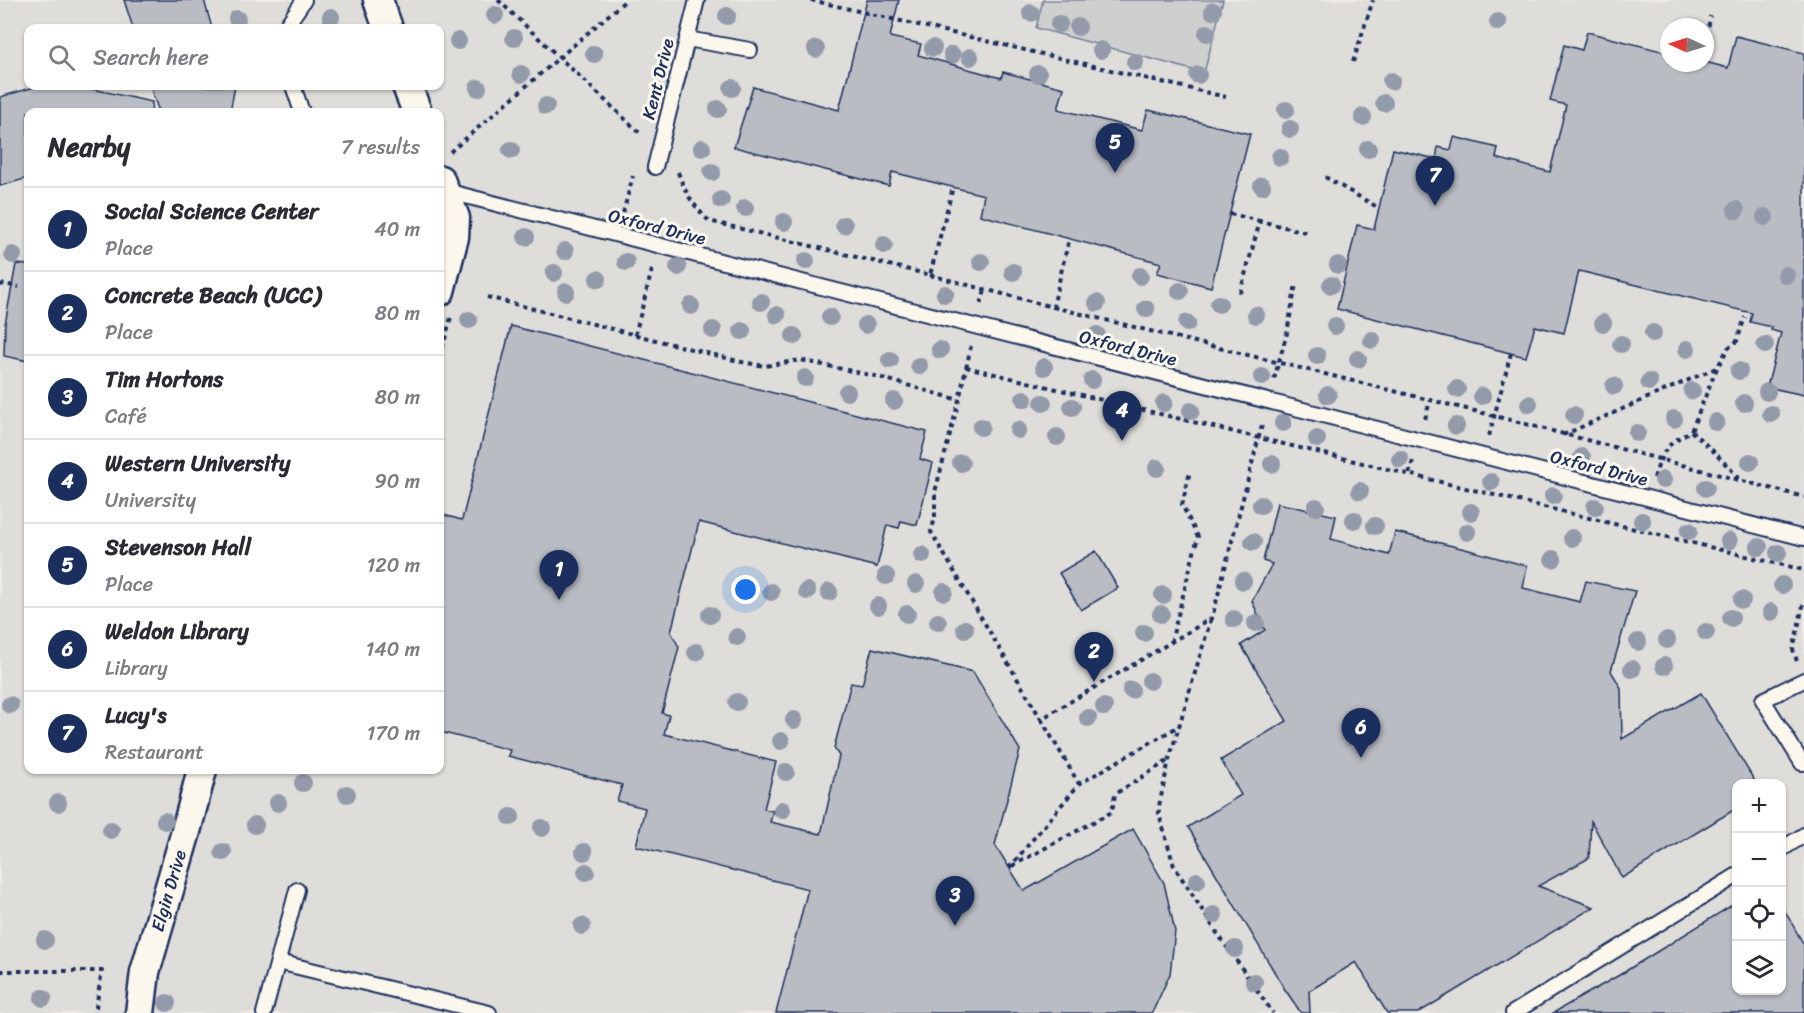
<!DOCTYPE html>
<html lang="en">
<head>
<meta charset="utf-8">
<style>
	body { margin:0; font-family:Sriracha,sans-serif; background:#f7f7f7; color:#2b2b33 }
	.controls { position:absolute; right:18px; bottom:18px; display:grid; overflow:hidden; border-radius:12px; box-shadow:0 2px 4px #0004 }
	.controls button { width:54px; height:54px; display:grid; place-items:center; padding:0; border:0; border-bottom:2px solid #e1e1e2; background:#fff; color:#2b2b33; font:30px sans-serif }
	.compass { position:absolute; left:1660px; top:18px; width:54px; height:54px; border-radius:50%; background:#fff; box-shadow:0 2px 4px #0004; rotate:274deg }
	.you { position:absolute; left:746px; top:590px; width:21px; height:21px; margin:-15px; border:4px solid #fff; border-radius:50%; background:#1a73e8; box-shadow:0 0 0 9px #1a73e833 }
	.badge { display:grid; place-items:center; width:39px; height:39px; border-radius:50%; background:#1b2f5e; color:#fff; font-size:20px; font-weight:700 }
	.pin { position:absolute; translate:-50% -50px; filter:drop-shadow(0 2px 3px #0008) }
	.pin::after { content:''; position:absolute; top:32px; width:21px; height:18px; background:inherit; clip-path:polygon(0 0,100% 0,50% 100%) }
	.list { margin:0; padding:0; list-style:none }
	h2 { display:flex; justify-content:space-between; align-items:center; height:78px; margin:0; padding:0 24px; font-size:26px }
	h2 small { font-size:20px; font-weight:400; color:#7c7c81 }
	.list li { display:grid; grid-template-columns:39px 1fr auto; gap:18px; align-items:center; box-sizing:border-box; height:84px; padding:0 24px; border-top:2px solid #e1e1e2 }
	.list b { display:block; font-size:22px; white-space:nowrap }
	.list p { margin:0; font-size:20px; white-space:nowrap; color:#7c7c81 }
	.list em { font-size:20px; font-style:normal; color:#7c7c81 }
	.icon { flex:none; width:33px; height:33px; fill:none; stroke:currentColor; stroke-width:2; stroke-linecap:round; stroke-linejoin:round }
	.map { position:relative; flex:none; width:1804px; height:1013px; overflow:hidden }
	.search { position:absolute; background:#fff; box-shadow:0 2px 4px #0004; left:24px; top:24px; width:420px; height:66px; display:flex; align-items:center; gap:15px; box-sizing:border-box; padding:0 21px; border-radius:12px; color:#7c7c81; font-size:22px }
	.panel { position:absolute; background:#fff; box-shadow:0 2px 4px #0004; left:24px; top:108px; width:420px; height:666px; border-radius:12px }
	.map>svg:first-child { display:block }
	.built { fill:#deddda; fill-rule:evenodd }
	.green { fill:#cecfcf; stroke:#747f96; stroke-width:1.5 }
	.building { fill:#b9bcc3; stroke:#1b2f5e; stroke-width:1.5 }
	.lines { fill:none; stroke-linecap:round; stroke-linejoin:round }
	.lane-casing { stroke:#1b2f5e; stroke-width:18 }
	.street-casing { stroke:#1b2f5e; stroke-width:33 }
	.path { stroke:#1b2f5e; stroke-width:4; stroke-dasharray:4.5 4.5; stroke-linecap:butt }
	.lane { stroke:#fbf7ec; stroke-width:14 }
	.street { stroke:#fbf7ec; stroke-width:28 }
	.tree { fill:#939aaa }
	.labels { text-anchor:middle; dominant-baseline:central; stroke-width:6; stroke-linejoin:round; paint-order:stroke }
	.street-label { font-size:18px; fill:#1b2f5e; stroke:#fbf7ec }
</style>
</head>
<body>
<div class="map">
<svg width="1804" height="1013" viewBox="0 0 1804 1013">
	<rect width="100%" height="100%" fill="#eeebe4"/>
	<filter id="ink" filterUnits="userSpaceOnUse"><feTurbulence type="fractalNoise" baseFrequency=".0167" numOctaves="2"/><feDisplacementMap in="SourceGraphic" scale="12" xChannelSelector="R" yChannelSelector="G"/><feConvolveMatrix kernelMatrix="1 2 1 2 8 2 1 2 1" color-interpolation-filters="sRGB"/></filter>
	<g filter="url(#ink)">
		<!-- built -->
		<path class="built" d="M0 0H1804V1013H0ZM1669 27H1705V63H1669ZM28 28H440V86H28ZM28 112H440V770H28ZM1736 784H1782V990H1736Z"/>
		<!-- green -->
		<polygon class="green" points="1043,0 1223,0 1204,73 1036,28"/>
		<!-- building -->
		<g class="building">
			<polygon points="124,0 204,0 212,28 133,28"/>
			<polygon points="867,0 899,0 890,37 921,44 918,55 1001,78 1003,72 1064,88 1058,109 1142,130 1148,110 1250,134 1211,287 1157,273 1161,263 980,215 984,195 892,172 889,186 734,147 753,87 839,110"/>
			<polygon points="1587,32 1669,53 1669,63 1705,63 1705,62 1728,68 1736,36 1804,53 1804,395 1767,387 1781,333 1771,330 1772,327 1750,322 1752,313 1579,271 1564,333 1535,326 1526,357 1337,309 1357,225 1374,229 1393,149 1436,159 1438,147 1451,150 1454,137 1498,148 1496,158 1550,172 1566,105 1550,101 1564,45 1582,50"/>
			<polygon points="38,86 79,86 152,102 151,112 28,112 28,178 0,186 0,97"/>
			<polygon points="150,86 235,86 230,112 159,112"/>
			<polygon points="16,264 28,265 28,361 4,356 5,324"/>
			<polygon points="511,326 927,432 920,459 933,463 917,525 901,521 899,528 887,525 877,567 699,522 671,632 679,647 662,713 669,715 664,734 776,762 764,809 773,811 770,822 821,834 839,756 834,748 851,683 862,685 872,648 973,672 1020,750 995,845 1024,891 1133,829 1164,883 1175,931 1170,974 1152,1013 776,1013 808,889 636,846 645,808 617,801 622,785 508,756 510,750 440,732 440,514 462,520"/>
			<polygon points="1277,503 1336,516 1331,539 1389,555 1395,532 1469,550 1527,566 1523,588 1580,602 1586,581 1635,591 1611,671 1621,688 1622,739 1701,693 1756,783 1737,783 1737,808 1622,878 1591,821 1589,858 1538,886 1594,907 1418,1013 1387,1013 1356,962 1309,991 1310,1013 1301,1013 1284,988 1188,827 1241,795 1221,760 1287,721 1241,645 1265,630 1252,601 1272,564 1263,561"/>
			<polygon points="1096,551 1118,588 1081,610 1059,573"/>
			<polygon points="1737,902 1737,990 1782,990 1782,906 1804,945 1804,1013 1553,1013 1621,974"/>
		</g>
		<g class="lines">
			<defs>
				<g id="lane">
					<polyline points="285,28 304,0"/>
					<polyline points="687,39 750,50"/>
					<polyline points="293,86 302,112"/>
					<polyline points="655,167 697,0"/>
					<polyline points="446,191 1804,538"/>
					<polyline points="1804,680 1763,700 1802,763 1804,763"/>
					<polyline points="1782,849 1804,835"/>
					<polyline points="278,962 489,1013"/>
					<polyline points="264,1013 297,890"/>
					<polyline points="1513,1013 1736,876"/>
				</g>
				<g id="street">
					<polyline points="378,0 388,28"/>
					<polyline points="407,86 417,112"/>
					<polyline points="440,180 455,218 454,237 440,291"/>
					<path id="s1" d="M140 1013 145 972 185 835 202 770"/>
				</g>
			</defs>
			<!-- lane casing -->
			<use href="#lane" class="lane-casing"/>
			<!-- street casing -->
			<use href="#street" class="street-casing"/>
			<!-- path -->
			<g class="path">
				<polyline points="498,0 640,133"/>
				<polyline points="811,0 1226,97"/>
				<polyline points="1705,53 1710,16"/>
				<polyline points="1353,62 1373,0"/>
				<polyline points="450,152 626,0"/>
				<path d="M678 172C685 193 693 205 709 221L930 275 953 187"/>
				<polyline points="1325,177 1379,208"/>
				<polyline points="623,213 633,176"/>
				<polyline points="1230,214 1260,221"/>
				<polyline points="930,275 1053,307 1069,239"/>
				<polyline points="0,285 4,284 19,287"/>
				<polyline points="1240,293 1260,221 1309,233"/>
				<polyline points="487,297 742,362 765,366 800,360 875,376 959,400"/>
				<polyline points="981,304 985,290"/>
				<polyline points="1053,307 1495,416 1804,497"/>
				<polyline points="635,335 653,266"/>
				<polyline points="971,346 959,400 935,492 935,518 931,532 1041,719 1212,618 1263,421"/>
				<polyline points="440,357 451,317"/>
				<polyline points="966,367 1804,570"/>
				<polyline points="1274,379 1287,333 1296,284"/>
				<polyline points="1425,419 1430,401"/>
				<polyline points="1691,431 1713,451 1740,479"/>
				<polyline points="1563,435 1716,368"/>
				<polyline points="1489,436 1511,353"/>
				<polyline points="1409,474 1413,461"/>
				<path d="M1654 478C1663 450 1665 445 1691 431L1717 368 1728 348 1737 341 1745 317"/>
				<polyline points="1211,619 1169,760 1159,806 1159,814 1174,866 1215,930 1273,1013"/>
				<polyline points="1171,642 1198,537 1182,505 1190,471"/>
				<polyline points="1797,661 1793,650 1804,601"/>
				<polyline points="1041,719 1079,784"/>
				<polyline points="1012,866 1112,812 1115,794 1169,760"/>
				<polyline points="1009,868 1079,784 1179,726"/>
				<polyline points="0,971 102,971 95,1013"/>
			</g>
			<!-- lane -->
			<use href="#lane" class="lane"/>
			<!-- street -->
			<use href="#street" class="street"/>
		</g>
		<!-- trees -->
		<g class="tree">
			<circle cx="1213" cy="11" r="9"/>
			<circle cx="1031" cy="13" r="9"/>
			<circle cx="495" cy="15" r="9"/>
			<circle cx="727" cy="16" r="9"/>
			<circle cx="331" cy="17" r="9"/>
			<circle cx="237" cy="19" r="9"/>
			<circle cx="1498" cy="22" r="9"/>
			<circle cx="1059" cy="24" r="9"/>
			<circle cx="1078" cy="27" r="9"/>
			<circle cx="1207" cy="33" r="9"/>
			<circle cx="514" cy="38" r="9"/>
			<circle cx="458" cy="41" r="9"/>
			<circle cx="933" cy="48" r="9"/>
			<circle cx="816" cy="49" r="9"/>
			<circle cx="1101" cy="50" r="9"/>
			<circle cx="594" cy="54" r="9"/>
			<circle cx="952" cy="55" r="9"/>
			<circle cx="970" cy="57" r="9"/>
			<circle cx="1135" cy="62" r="9"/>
			<circle cx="521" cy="74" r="9"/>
			<circle cx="1038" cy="74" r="9"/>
			<circle cx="1198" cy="75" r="9"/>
			<circle cx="1391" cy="81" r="9"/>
			<circle cx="478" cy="88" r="9"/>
			<circle cx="732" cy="88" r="9"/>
			<circle cx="1384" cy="103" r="9"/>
			<circle cx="546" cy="106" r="9"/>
			<circle cx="718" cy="109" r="9"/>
			<circle cx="1286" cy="110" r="9"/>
			<circle cx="1363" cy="117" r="9"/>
			<circle cx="1290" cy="129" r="9"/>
			<circle cx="702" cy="148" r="9"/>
			<circle cx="1368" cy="149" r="9"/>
			<circle cx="511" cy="150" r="9"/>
			<circle cx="1280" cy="157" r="9"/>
			<circle cx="712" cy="172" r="9"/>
			<circle cx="1262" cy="186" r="9"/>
			<circle cx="721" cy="200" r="9"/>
			<circle cx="745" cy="208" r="9"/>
			<circle cx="1736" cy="210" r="9"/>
			<circle cx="1765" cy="217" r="9"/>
			<circle cx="784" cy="222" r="9"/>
			<circle cx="844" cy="225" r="9"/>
			<circle cx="526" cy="237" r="9"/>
			<circle cx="884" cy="245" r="9"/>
			<circle cx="565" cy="251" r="9"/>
			<circle cx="13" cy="255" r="9"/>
			<circle cx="806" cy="261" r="9"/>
			<circle cx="626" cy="262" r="9"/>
			<circle cx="981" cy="262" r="9"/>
			<circle cx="1338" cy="265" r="9"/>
			<circle cx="678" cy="267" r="9"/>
			<circle cx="1013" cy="272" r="9"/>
			<circle cx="554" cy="273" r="9"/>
			<circle cx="1786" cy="275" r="9"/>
			<circle cx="1140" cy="276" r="9"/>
			<circle cx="598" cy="279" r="9"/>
			<circle cx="1331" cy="285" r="9"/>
			<circle cx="1180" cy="291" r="9"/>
			<circle cx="566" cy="292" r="9"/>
			<circle cx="945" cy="294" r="9"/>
			<circle cx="761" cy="302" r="9"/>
			<circle cx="1097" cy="303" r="9"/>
			<circle cx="1219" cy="304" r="9"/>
			<circle cx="691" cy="306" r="9"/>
			<circle cx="1146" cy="309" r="9"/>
			<circle cx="777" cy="315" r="9"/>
			<circle cx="1256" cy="315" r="9"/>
			<circle cx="830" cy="317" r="9"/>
			<circle cx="469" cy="320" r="9"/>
			<circle cx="1187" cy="323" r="9"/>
			<circle cx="1603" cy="323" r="9"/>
			<circle cx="866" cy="325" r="9"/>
			<circle cx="1335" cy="326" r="9"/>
			<circle cx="713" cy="330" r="9"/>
			<circle cx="742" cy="331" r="9"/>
			<circle cx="1653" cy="333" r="9"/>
			<circle cx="1097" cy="335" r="9"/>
			<circle cx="794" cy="336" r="9"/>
			<circle cx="1372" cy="340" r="9"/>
			<circle cx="1621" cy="344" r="9"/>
			<circle cx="1765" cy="345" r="9"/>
			<circle cx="1687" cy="349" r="9"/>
			<circle cx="940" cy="350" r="9"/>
			<circle cx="1317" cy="356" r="9"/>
			<circle cx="1358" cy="359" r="9"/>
			<circle cx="890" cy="360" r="9"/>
			<circle cx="919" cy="366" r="9"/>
			<circle cx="1044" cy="367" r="9"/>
			<circle cx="1739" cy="371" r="9"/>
			<circle cx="1262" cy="377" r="9"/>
			<circle cx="805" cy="378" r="9"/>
			<circle cx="1092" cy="380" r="9"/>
			<circle cx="1649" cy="382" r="9"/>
			<circle cx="1614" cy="386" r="9"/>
			<circle cx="1457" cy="389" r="9"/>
			<circle cx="1692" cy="391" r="9"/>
			<circle cx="847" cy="392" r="9"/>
			<circle cx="1767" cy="392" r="9"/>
			<circle cx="1328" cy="395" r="9"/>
			<circle cx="1482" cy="396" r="9"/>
			<circle cx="1024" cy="399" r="9"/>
			<circle cx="894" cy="401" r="9"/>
			<circle cx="1043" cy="403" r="9"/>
			<circle cx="1164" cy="403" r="9"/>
			<circle cx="1744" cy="403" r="9"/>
			<circle cx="1529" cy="404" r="9"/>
			<circle cx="1072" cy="407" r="9"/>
			<circle cx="1191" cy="411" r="9"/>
			<circle cx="1771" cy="414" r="9"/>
			<circle cx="1574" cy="415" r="9"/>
			<circle cx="1674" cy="419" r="9"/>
			<circle cx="1716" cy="422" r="9"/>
			<circle cx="1283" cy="423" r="9"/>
			<circle cx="1456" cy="426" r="9"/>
			<circle cx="981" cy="427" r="9"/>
			<circle cx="1018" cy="430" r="9"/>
			<circle cx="1637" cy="433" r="9"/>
			<circle cx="1057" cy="437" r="9"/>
			<circle cx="1317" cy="439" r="9"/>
			<circle cx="1582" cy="457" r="9"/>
			<circle cx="1400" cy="459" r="9"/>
			<circle cx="1750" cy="462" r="9"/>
			<circle cx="961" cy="463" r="9"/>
			<circle cx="1272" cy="464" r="9"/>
			<circle cx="1157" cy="468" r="9"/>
			<circle cx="1663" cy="480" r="9"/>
			<circle cx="1491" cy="482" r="9"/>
			<circle cx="1706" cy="488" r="9"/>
			<circle cx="1360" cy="491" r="9"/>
			<circle cx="1553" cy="496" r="9"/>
			<circle cx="1261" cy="505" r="9"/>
			<circle cx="1316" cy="507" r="9"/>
			<circle cx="1595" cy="507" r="9"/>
			<circle cx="1471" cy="512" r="9"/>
			<circle cx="1354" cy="520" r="9"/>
			<circle cx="1642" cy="521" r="9"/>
			<circle cx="1375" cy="526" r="9"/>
			<circle cx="1689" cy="531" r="9"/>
			<circle cx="1467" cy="532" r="9"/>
			<circle cx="1572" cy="538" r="9"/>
			<circle cx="1729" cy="541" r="9"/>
			<circle cx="1253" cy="542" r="9"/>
			<circle cx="1759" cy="547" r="9"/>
			<circle cx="1778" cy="553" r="9"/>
			<circle cx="922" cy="555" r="9"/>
			<circle cx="1553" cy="559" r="9"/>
			<circle cx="886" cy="576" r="9"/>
			<circle cx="1243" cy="581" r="9"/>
			<circle cx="916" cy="584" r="9"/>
			<circle cx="1782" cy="585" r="9"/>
			<circle cx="807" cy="591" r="9"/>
			<circle cx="771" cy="592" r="9"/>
			<circle cx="829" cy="592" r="9"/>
			<circle cx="944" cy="592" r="9"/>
			<circle cx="1163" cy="595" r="9"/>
			<circle cx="1742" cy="600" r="9"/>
			<circle cx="878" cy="606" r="9"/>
			<circle cx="1771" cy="612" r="9"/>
			<circle cx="907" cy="614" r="9"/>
			<circle cx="1161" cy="614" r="9"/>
			<circle cx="710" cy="615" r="9"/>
			<circle cx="1731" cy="618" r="9"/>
			<circle cx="1234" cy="619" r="9"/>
			<circle cx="938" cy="622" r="9"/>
			<circle cx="1256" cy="623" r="9"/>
			<circle cx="965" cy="629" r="9"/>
			<circle cx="1706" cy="632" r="9"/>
			<circle cx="1144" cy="633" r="9"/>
			<circle cx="737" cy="637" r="9"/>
			<circle cx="1667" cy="640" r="9"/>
			<circle cx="1638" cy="642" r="9"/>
			<circle cx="696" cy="652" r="9"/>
			<circle cx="1664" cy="666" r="9"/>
			<circle cx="1632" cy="669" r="9"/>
			<circle cx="1150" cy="681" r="9"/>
			<circle cx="1131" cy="690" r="9"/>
			<circle cx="737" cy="702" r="9"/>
			<circle cx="10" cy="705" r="9"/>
			<circle cx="1104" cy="707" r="9"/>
			<circle cx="1088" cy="718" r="9"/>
			<circle cx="794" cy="720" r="9"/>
			<circle cx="781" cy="741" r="9"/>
			<circle cx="786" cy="772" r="9"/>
			<circle cx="303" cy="783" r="9"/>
			<circle cx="347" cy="794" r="9"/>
			<circle cx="58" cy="803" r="9"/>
			<circle cx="278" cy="803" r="9"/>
			<circle cx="782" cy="810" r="9"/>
			<circle cx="511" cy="817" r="9"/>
			<circle cx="165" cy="821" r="9"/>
			<circle cx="255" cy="825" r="9"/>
			<circle cx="542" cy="828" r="9"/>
			<circle cx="111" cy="830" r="9"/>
			<circle cx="223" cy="852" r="9"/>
			<circle cx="584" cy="852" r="9"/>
			<circle cx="586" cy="872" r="9"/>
			<circle cx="1197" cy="881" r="9"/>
			<circle cx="1214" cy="915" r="9"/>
			<circle cx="582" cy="926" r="9"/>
			<circle cx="45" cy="940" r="9"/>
			<circle cx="1235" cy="949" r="9"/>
			<circle cx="1254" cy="982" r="9"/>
			<circle cx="43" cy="998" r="9"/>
			<circle cx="167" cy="1003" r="9"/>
		</g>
	</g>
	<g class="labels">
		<!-- street labels -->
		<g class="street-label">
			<text transform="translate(658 79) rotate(-76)">Kent Drive</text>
			<text transform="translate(657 227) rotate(14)">Oxford Drive</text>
			<text transform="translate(1128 348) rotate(14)">Oxford Drive</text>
			<text transform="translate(1599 468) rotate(14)">Oxford Drive</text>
			<text stroke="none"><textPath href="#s1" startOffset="126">Elgin Drive</textPath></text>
		</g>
	</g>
</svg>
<div class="controls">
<button>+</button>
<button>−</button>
<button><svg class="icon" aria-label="locate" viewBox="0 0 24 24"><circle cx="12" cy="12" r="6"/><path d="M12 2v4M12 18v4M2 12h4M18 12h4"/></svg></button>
<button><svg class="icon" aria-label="layers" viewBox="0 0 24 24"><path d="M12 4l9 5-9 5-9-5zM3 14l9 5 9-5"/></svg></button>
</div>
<svg class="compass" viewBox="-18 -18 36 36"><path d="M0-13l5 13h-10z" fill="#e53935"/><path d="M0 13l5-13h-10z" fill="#7c7c81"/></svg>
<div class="you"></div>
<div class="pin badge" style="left:559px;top:600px">1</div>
<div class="pin badge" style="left:1094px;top:682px">2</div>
<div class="pin badge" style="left:955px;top:926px">3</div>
<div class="pin badge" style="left:1122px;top:441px">4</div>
<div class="pin badge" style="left:1115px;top:173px">5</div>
<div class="pin badge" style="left:1361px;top:758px">6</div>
<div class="pin badge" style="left:1435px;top:206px">7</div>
<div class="search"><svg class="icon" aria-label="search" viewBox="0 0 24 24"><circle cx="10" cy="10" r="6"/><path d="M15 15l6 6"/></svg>Search here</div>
<section class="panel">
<h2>Nearby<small>7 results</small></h2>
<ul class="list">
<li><span class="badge">1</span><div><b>Social Science Center</b><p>Place</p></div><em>40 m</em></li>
<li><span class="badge">2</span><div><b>Concrete Beach (UCC)</b><p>Place</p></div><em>80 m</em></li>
<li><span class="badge">3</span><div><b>Tim Hortons</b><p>Café</p></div><em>80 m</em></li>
<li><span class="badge">4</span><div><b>Western University</b><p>University</p></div><em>90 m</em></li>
<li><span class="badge">5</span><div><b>Stevenson Hall</b><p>Place</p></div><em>120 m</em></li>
<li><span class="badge">6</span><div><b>Weldon Library</b><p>Library</p></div><em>140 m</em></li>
<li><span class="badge">7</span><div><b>Lucy's</b><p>Restaurant</p></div><em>170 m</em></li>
</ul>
</section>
</div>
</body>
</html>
